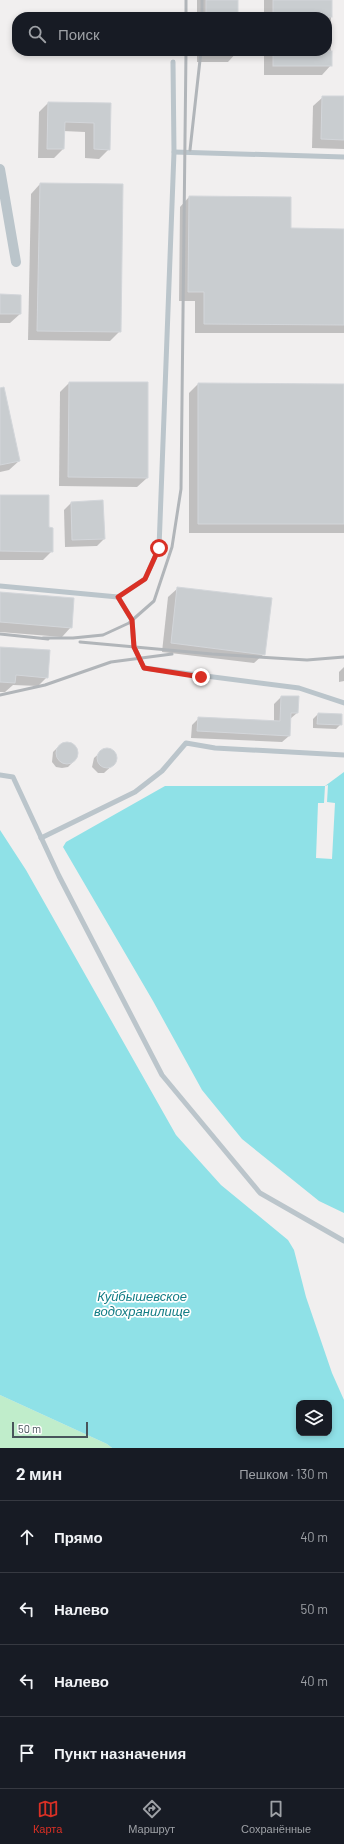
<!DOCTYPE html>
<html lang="ru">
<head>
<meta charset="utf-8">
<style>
	body { margin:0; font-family:Barlow,sans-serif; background:#242831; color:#f1f3f6 }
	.controls { position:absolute; right:12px; bottom:12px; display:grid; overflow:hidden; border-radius:8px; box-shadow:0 2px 6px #0003 }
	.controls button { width:36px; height:36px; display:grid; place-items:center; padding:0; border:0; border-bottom:1px solid #363941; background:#171b24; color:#f1f3f6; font:20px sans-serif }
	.scale { position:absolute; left:12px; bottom:10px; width:76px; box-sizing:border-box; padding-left:4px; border:2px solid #48555b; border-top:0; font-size:11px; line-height:14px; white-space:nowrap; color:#48555b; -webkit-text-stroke:3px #fff; paint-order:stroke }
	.stop { position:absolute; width:12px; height:12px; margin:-9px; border:3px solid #d93025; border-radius:50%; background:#fff }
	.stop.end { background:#d93025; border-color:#fff; box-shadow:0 1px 4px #0008 }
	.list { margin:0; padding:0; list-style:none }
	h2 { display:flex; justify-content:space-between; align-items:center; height:52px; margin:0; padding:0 16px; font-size:17px }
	h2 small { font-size:13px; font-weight:400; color:#9ea1a6 }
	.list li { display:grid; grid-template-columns:26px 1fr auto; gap:12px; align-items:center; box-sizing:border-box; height:72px; padding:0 16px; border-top:1px solid #363941 }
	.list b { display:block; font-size:15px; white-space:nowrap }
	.list em { font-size:13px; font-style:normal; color:#9ea1a6 }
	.icon { flex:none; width:22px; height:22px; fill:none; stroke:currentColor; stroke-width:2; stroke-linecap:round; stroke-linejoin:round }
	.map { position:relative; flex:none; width:344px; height:1448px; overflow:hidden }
	.search { position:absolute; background:#171b24; box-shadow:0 2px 6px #0003; left:12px; right:12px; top:12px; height:44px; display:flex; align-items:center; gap:10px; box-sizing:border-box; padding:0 14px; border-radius:16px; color:#9ea1a6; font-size:15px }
	.sheet { height:340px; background:#171b24 }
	nav { display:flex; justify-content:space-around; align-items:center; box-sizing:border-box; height:56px; border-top:1px solid #363941; background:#171b24; font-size:11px; color:#9ea1a6 }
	nav a { display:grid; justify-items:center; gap:2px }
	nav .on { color:#d93025 }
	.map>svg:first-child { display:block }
	.green { fill:#c0edcb }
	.water { fill:#8fe1e7; fill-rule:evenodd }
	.pier { fill:#f1efef }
	.shadow { fill:#0003 }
	.building { fill:#c9cdd0; stroke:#d3d6da }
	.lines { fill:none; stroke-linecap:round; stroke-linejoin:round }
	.lane { stroke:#bbc5cb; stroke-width:5 }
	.street { stroke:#bbc5cb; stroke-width:10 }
	.rail { stroke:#b1b5b9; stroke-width:3 }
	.route { stroke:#d93025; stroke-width:5 }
	.labels { text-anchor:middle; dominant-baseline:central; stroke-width:3.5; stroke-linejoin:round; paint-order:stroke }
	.water-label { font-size:13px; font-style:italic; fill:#137d85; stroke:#fff }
</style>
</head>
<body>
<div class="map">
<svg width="344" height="1448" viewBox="0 0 344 1448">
	<rect width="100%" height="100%" fill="#f1efef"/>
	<!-- green -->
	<polygon class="green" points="0,1395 107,1444 112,1448 0,1448"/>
	<!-- water -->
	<g class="water">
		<polygon points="344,772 344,1213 319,1201 242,1139 202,1090 153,1001 63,847 66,842 165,786 325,786"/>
		<path d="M0 830 26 870 176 1135 221 1185 288 1240 294 1250 306 1297 332 1373 344 1400V1448H112L107 1444 0 1395ZM299 1403H329V1433H299Z"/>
	</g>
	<!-- pier -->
	<polygon class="pier" points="328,785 327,802 335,803 332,859 316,858 318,803 324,803 325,786"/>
	<!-- shadow -->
	<g class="shadow">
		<rect x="197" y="0" width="40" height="17"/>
		<polygon points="264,0 331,0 331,65 322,75 264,75 264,51 327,51 327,17 264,17"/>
		<polygon points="50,12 89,12 89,17 45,17"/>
		<polygon points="197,51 237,51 237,52 228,62 197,62"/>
		<polygon points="323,97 344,97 344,149 312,148 313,106"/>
		<polygon points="48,103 110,104 109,149 99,159 85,158 85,132 63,131 63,149 54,158 38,158 39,112"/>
		<polygon points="40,184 122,185 120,331 110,341 28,340 31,194"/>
		<polygon points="189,197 290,198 290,229 344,230 344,333 195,333 195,301 179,301 180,207"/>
		<polygon points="0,295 20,314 10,323 0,323"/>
		<polygon points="69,383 147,478 137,487 59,486 60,392"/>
		<polygon points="198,384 344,385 344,533 189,533 189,393"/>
		<polygon points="0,402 19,461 9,470 0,472"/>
		<polygon points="0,496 48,528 52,551 43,560 0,560"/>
		<polygon points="102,502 104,539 97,546 65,547 64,510 71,503"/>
		<polygon points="178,588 264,654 254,663 162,652 168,597"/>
		<polygon points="0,593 71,627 62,637 0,632"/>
		<polygon points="0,648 47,677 38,686 13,685 5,692 0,692"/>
		<polygon points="344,667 344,681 339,682 339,672"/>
		<polygon points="281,697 297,713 290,719 289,736 282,742 191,738 192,725 199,718 274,722 274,704"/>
		<polygon points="318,714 341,724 336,729 313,728 313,719"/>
		<polygon points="67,743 73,745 76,750 73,762 68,767 62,768 56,767 52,762 53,752 58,747"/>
		<polygon points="103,750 110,750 115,753 116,762 104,773 98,773 92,767 94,758"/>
	</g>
	<!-- building -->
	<g class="building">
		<rect x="206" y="0" width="32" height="17"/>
		<rect x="273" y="0" width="59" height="17"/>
		<rect x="273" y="51" width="59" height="15"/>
		<polygon points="322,96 344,96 344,140 321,139"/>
		<polygon points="48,102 111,103 110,150 94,149 94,123 65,122 64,149 47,149"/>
		<polygon points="40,183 123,184 121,332 37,331"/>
		<polygon points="189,196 291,197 291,228 344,229 344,325 204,324 204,292 188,292"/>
		<polygon points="0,294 21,295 21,314 0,314"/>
		<polygon points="69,382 148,382 148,478 68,477"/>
		<polygon points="198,383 344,384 344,524 198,524"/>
		<polygon points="4,387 20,461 0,465 0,388"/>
		<polygon points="0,495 49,495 49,527 53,528 53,552 0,551"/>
		<polygon points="103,500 105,539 72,540 71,502"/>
		<polygon points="177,587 272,598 265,655 171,643"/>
		<polygon points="0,592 74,598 72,628 0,622"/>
		<polygon points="0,647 50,650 48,678 16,675 15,683 0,682"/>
		<polygon points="281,696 299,696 298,713 291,713 290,736 197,731 198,717 280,721"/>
		<polygon points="318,713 342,714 342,725 317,724"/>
		<circle cx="67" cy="753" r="11"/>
		<circle cx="107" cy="758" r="10"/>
	</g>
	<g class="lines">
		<!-- lane -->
		<g class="lane">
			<polyline points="174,152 344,157"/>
			<polyline points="0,586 118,597 145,579 159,548 174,152 173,62"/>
			<polyline points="118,597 132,620 134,647 144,668 299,688 344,703"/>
			<polyline points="0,775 13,777 59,876 162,1075 260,1193 344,1241"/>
			<polyline points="41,838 135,792 162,771 186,743 215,748 344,755"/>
		</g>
		<!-- street -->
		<polyline class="street" points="0,169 16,262"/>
		<!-- rail -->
		<g class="rail">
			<polyline points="186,17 186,0"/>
			<polyline points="202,17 202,0"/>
			<polyline points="190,150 201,51"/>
			<polyline points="0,634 48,639"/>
			<polyline points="43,638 73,638 103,635 129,623 154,601 172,547 181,489 186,51"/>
			<polyline points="80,642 212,654 307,660 344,657"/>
			<polyline points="0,695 45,685 111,662 172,654"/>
		</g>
	</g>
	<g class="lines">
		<!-- route -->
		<polyline class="route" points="159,548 145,579 118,597 132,620 134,647 144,668 201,677"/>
	</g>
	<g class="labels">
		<!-- water labels -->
		<g class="water-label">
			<text x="142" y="1296">Куйбышевское<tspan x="142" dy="15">водохранилище</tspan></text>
		</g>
	</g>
</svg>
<div class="controls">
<button><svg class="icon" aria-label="layers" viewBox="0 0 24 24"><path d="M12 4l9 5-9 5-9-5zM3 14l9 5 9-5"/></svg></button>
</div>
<div class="scale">50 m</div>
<div class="stop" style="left:159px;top:548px"></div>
<div class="stop end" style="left:201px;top:677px"></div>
<div class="search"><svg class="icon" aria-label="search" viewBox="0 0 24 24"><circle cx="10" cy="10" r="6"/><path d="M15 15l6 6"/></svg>Поиск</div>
</div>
<section class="sheet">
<h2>2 мин<small>Пешком · 130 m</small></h2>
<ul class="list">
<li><svg class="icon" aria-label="ahead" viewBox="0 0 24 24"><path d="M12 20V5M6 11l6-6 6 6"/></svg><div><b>Прямо</b></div><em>40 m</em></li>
<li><svg class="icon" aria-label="left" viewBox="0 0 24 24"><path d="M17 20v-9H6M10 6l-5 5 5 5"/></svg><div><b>Налево</b></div><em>50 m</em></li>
<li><svg class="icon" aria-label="left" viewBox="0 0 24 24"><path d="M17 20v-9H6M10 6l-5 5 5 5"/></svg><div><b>Налево</b></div><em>40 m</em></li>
<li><svg class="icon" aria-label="arrive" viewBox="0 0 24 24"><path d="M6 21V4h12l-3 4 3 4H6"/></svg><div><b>Пункт назначения</b></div></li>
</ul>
</section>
<nav>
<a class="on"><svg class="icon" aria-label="map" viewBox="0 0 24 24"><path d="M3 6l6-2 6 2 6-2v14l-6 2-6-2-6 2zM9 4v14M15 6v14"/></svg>Карта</a>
<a><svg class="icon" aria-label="directions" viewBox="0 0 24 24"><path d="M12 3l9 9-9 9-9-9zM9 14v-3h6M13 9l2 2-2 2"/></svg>Маршрут</a>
<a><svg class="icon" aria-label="saved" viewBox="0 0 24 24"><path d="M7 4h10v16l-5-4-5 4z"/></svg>Сохранённые</a>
</nav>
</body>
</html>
